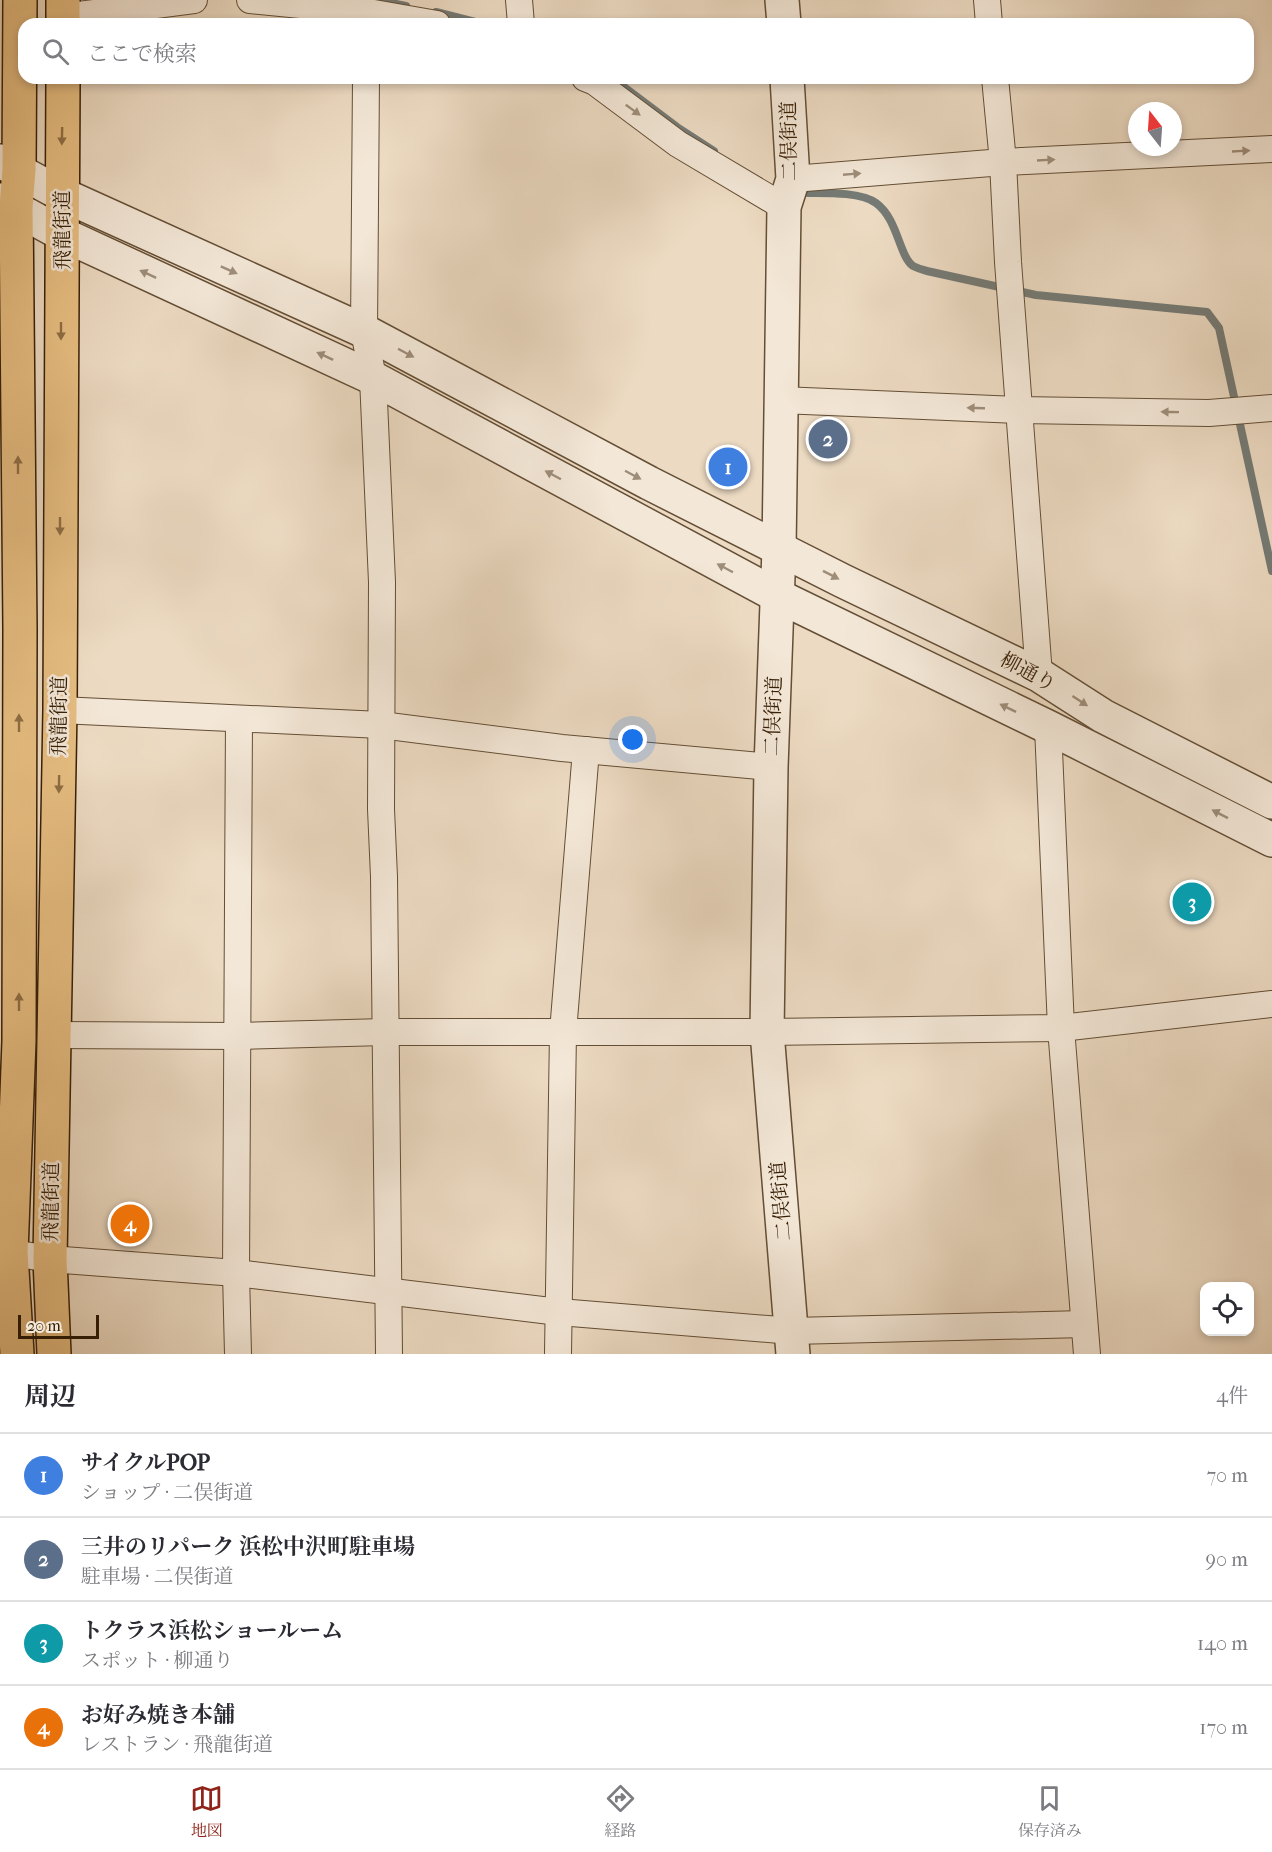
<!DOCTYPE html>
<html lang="ja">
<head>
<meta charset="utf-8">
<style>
	body { margin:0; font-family:"IM FELL French Canon","Noto Serif JP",serif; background:#f7f7f7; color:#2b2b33 }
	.controls { position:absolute; right:18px; bottom:18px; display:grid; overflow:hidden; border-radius:12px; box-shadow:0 3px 9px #0003 }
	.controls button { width:54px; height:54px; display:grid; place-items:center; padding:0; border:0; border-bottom:2px solid #e1e1e2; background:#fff; color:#2b2b33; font:30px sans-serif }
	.compass { position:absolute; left:1128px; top:102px; width:54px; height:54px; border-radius:50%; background:#fff; box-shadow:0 3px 9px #0003; rotate:343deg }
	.scale { position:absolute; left:18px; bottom:15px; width:81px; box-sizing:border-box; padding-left:6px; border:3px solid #371f06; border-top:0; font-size:16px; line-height:21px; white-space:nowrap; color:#371f06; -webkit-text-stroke:4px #f3e7d7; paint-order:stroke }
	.you { position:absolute; left:633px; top:740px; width:21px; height:21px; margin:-15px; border:4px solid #fff; border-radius:50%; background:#1a73e8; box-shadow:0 0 0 9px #1a73e833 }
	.badge { display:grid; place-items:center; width:39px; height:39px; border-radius:50%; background:#8f2418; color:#fff; font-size:20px; font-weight:700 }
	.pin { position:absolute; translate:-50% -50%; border:3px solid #fff; box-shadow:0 2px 6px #0006 }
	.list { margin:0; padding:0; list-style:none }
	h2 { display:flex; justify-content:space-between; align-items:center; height:78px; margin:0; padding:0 24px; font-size:26px }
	h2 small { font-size:20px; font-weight:400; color:#7c7c81 }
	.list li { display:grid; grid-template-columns:39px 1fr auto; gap:18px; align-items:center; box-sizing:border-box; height:84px; padding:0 24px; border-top:2px solid #e1e1e2 }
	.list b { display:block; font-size:22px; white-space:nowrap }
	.list p { margin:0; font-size:20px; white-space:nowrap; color:#7c7c81 }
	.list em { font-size:20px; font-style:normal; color:#7c7c81 }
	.icon { flex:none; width:33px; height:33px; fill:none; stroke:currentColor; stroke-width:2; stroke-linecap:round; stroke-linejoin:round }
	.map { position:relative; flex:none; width:1272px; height:1354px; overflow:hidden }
	.search { position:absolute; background:#fff; box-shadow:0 3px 9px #0003; left:18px; right:18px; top:18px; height:66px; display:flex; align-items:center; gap:15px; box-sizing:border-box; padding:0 21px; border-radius:18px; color:#7c7c81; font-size:22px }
	.sheet { height:414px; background:#fff }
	nav { display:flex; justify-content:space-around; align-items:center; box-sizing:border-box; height:84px; border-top:2px solid #e1e1e2; background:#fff; font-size:16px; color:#7c7c81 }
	nav a { display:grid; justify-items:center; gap:3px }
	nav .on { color:#8f2418 }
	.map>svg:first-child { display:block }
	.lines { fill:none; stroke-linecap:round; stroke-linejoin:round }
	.stream { stroke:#757a75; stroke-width:8 }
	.minor-casing { stroke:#644e35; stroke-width:28 }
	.tertiary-casing { stroke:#644e35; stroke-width:36 }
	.trunk-casing { stroke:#371f06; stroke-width:36 }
	.minor { stroke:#f3e7d7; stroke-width:26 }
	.tertiary { stroke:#f3e7d7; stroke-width:33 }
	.trunk { stroke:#e6bd81; stroke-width:33 }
	.oneway { fill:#9e8d79 }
	.oneway2 { fill:#8e6e44 }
	.labels { text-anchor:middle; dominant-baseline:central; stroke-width:5; stroke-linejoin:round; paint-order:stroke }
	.street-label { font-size:20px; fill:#371f06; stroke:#f3e7d7 }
</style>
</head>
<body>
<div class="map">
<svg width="1272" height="1354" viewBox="0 0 1272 1354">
	<rect width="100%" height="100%" fill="#ecdac2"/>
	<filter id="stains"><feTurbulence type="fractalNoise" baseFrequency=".00333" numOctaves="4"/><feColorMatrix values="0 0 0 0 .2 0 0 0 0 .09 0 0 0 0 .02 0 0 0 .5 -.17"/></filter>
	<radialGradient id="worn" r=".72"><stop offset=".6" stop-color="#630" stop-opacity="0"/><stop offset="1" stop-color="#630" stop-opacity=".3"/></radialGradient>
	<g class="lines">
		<!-- stream -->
		<g class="stream">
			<polyline points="377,0 406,6"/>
			<polyline points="436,12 483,24"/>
			<polyline points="612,78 677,127 714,151"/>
			<path d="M808 193C827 193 861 192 876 203 898 219 899 256 913 266 917 268 923 270 927 271L1036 295 1207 312 1219 328 1272 571"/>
		</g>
		<defs>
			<g id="minor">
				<polyline points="250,0 362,11 437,24"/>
				<polyline points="519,0 521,24"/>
				<polyline points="987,0 989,24"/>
				<polyline points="63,17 194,0"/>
				<polyline points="366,78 364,331 373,378 382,582 381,809 384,877 389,1354"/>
				<polyline points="585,78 595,82 678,144 784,207"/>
				<polyline points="995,78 1003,162 1008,262 1039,675"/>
				<polyline points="793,179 1003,162 1272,149"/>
				<polyline points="781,400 1019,410 1209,413 1272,408"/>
				<polyline points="60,710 381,725 562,748 771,767"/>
				<polyline points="1048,727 1061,1028 1087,1354"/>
				<polyline points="53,1035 239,1036 385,1032 767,1032 1061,1028 1272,1004"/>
				<polyline points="0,1251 50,1259 236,1273 559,1312 792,1331 1084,1324"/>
				<polyline points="238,1354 236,1273 239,719"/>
				<polyline points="558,1354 563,1032 586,750"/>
			</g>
			<g id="tertiary">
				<polyline points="782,0 784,24"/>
				<polyline points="787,78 793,179 784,207 779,549 771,767 767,1032 793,1354"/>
				<polyline points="0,161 61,194 364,331 649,483 843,581 1039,675 1103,716 1272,802"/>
				<polyline points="0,200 62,234 373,378 776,595 1048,727 1272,840"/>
			</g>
			<g id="trunk">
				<polyline points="63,0 63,24"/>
				<polyline points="17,1354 11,1253 19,1041 20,629 16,207 19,170 20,0"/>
				<polyline points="54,1354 50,1259 60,710 63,78"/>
			</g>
		</defs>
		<!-- minor casing -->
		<use href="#minor" class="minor-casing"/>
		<!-- tertiary casing -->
		<use href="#tertiary" class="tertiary-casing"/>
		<!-- trunk casing -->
		<use href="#trunk" class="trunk-casing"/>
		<!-- minor -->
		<use href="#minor" class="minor"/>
		<!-- tertiary -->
		<use href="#tertiary" class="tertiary"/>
		<!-- trunk -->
		<use href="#trunk" class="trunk"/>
	</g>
	<!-- one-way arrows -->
	<defs><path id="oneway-solid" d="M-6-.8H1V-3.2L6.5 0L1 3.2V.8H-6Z" transform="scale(1.5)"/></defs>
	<g class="oneway">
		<use href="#oneway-solid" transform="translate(633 110) rotate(36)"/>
		<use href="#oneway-solid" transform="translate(1241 151) rotate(-3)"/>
		<use href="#oneway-solid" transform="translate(1046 160) rotate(-3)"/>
		<use href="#oneway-solid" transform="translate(852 174) rotate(-5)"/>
		<use href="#oneway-solid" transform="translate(229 270) rotate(24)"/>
		<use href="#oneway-solid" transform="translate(148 274) rotate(-155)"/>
		<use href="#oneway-solid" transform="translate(406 353) rotate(28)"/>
		<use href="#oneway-solid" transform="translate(325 356) rotate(-155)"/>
		<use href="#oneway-solid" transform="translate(976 408) rotate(-178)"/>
		<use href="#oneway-solid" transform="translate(1170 412) rotate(-179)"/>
		<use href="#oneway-solid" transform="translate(553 475) rotate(-152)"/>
		<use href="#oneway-solid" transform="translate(633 475) rotate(28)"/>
		<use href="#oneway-solid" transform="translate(725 568) rotate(-152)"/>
		<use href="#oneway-solid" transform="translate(831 575) rotate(27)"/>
		<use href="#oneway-solid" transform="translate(1080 701) rotate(33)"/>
		<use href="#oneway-solid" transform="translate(1008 708) rotate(-154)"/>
		<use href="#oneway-solid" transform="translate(1220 814) rotate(-153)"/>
	</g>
	<g class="oneway2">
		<use href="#oneway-solid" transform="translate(62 136) rotate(91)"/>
		<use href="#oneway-solid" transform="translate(61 331) rotate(90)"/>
		<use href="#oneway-solid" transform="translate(18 465) rotate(-90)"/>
		<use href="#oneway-solid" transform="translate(60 526) rotate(90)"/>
		<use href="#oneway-solid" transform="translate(19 723) rotate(-90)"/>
		<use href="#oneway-solid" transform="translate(59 784) rotate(91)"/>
		<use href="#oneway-solid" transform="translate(19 1002) rotate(-90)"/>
	</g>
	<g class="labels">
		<!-- street labels -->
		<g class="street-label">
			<text transform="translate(789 141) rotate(-91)">二俣街道</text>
			<text transform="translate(62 230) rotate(-90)">飛龍街道</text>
			<text transform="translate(1028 672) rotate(28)">柳通り</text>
			<text transform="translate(59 716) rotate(-89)">飛龍街道</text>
			<text transform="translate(773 716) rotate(-88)">二俣街道</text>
			<text transform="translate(781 1201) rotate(-95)">二俣街道</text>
			<text transform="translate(51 1202) rotate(-89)">飛龍街道</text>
		</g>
	</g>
	<rect width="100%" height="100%" filter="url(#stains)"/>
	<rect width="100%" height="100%" fill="url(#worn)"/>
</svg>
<div class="controls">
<button><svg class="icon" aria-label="locate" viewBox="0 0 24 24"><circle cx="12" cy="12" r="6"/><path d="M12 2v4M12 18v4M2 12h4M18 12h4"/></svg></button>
</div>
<svg class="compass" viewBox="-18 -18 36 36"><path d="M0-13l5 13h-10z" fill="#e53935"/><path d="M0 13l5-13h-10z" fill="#7c7c81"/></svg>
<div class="scale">20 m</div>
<div class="you"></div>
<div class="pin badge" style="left:728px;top:467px;background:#3f7fe0">1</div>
<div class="pin badge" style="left:828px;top:439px;background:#5c6f8a">2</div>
<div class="pin badge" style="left:1192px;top:902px;background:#0f9aa8">3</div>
<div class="pin badge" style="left:130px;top:1224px;background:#e8710a">4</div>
<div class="search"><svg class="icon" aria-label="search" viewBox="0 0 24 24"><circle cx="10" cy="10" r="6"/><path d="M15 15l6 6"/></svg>ここで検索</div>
</div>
<section class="sheet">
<h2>周辺<small>4件</small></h2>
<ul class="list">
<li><span class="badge" style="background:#3f7fe0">1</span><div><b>サイクルPOP</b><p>ショップ · 二俣街道</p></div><em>70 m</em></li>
<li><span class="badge" style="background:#5c6f8a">2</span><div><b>三井のリパーク 浜松中沢町駐車場</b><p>駐車場 · 二俣街道</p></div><em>90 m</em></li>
<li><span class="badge" style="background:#0f9aa8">3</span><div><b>トクラス浜松ショールーム</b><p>スポット · 柳通り</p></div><em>140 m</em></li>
<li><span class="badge" style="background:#e8710a">4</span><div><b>お好み焼き本舗</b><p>レストラン · 飛龍街道</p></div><em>170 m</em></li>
</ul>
</section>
<nav>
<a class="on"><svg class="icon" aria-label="map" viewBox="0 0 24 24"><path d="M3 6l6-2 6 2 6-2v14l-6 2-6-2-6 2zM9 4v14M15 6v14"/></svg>地図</a>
<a><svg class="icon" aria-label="directions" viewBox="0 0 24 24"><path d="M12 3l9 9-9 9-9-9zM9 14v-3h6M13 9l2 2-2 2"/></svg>経路</a>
<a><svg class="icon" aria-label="saved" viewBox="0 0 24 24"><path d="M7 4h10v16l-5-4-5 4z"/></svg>保存済み</a>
</nav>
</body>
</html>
